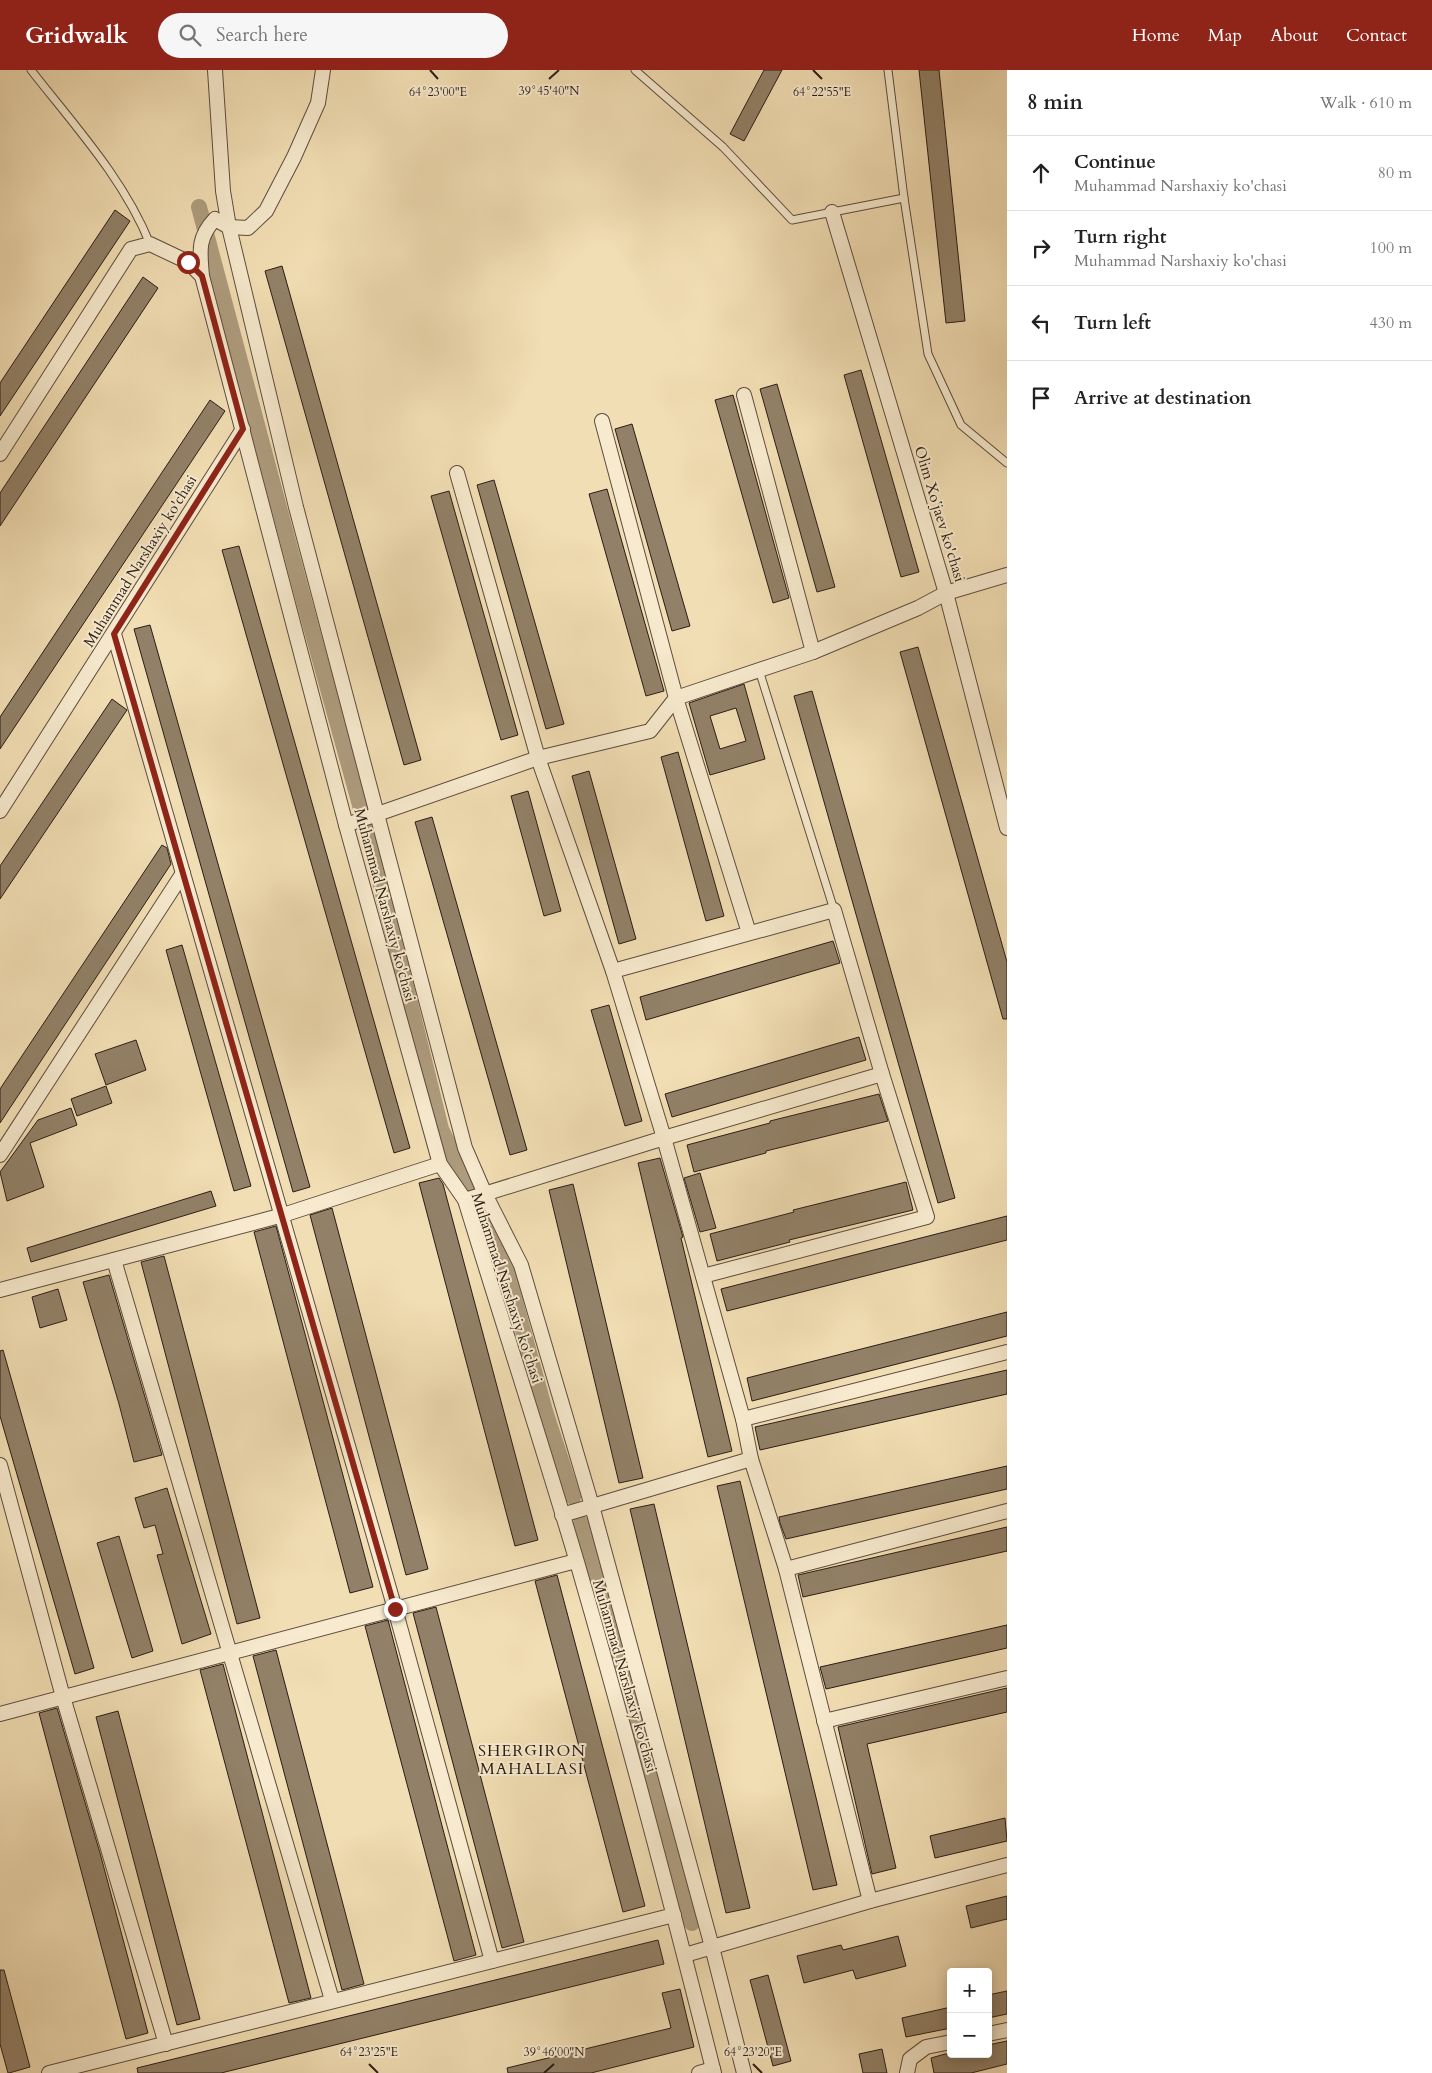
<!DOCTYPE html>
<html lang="en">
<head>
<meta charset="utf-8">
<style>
	body { margin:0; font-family:Cardo,serif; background:#f6f6f6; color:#222 }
	.controls { position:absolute; right:15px; bottom:15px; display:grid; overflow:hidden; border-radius:5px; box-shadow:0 2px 12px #0003 }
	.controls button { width:45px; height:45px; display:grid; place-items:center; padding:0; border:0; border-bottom:1px solid #e0e0e0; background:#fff; color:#222; font:25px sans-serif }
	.stop { position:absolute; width:15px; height:15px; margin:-11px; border:4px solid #8f2418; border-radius:50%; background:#fff }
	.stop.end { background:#8f2418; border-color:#fff; box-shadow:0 1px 5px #0008 }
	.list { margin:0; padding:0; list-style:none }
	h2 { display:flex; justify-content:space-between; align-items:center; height:65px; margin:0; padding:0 20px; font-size:21px }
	h2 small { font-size:16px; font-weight:400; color:#767676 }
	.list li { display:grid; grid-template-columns:32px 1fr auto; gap:15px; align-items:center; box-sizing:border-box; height:75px; padding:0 20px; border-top:1px solid #e0e0e0 }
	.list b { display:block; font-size:19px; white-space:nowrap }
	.list p { margin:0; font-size:16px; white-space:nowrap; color:#767676 }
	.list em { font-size:16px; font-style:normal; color:#767676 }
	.icon { flex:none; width:28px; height:28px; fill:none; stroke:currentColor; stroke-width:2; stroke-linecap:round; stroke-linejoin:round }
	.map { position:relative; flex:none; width:1007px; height:2003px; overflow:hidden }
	header { display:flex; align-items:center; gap:30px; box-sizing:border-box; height:70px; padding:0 25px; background:#8f2418; color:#fff }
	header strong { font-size:24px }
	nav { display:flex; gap:28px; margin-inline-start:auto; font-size:18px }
	.search { width:350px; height:45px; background:#f6f6f6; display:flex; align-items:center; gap:12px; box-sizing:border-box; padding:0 18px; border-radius:28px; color:#767676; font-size:19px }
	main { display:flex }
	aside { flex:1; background:#fff }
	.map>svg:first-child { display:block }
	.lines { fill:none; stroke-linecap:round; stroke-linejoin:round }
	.canal { stroke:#ae9c7e; stroke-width:16 }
	.building { fill:#928168; stroke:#2b1c16; fill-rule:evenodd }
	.service-casing { stroke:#5d4c3e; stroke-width:9 }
	.minor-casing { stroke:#5d4c3e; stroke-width:16 }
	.service { stroke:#f7eace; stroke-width:7 }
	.minor { stroke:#f7eace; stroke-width:14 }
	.route { stroke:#8f2418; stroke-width:6 }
	.ticks { fill:none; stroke:#2b1c16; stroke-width:2 }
	.labels { text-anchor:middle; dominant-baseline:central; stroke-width:4; stroke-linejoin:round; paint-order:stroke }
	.street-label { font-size:15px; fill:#2b1c16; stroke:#f7eace }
	.neighbourhood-label { font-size:16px; letter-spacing:1px; fill:#2b1c16; stroke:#f7eace }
	.ticks-label { font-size:12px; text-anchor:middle; fill:#2b1c16; stroke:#f7eace; stroke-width:4; stroke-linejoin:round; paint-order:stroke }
</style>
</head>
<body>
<header>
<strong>Gridwalk</strong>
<div class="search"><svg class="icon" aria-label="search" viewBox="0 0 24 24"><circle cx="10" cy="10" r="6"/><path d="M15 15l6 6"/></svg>Search here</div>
<nav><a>Home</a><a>Map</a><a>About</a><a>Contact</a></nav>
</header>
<main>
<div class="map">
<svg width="1007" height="2003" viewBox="0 0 1007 2003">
	<rect width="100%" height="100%" fill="#f2deb4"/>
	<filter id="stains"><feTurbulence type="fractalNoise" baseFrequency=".004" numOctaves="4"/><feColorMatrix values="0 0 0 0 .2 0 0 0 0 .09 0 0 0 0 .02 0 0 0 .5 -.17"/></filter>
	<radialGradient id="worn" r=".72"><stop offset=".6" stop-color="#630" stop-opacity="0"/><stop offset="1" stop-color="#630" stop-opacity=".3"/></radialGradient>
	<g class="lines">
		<!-- canal -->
		<g class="canal">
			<polyline points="199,137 305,535 372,779 441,1059 492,1165 506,1198 545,1341 573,1427"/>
			<polyline points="581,1453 692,1853"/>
		</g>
	</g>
	<!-- building -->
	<g class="building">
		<polygon points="764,0 782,0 744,71 730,64"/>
		<polygon points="919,0 939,0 965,251 946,253"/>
		<polygon points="115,140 130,151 0,346 0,313"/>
		<polygon points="282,196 421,690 404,695 265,201"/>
		<polygon points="143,207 158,218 0,456 0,423"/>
		<polygon points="861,300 919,502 901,507 844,305"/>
		<polygon points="777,314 835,517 817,522 760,319"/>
		<polygon points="733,325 789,528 773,533 715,330"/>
		<polygon points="210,330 225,341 0,679 0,647"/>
		<polygon points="632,354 690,556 672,561 615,359"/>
		<polygon points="494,410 564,654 546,659 477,415"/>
		<polygon points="607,419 664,621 646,626 589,424"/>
		<polygon points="449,421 518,665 501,670 431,426"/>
		<polygon points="239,476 410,1078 394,1083 222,480"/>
		<polygon points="150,555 310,1117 293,1122 134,559"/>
		<polygon points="918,577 1007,892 1007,949 1003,949 900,582"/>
		<path d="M744 614 765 689 710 705 689 633ZM736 638 746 671 720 679 710 646Z"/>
		<polygon points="812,621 955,1128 938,1133 794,626"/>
		<polygon points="112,629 127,640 0,829 0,796"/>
		<polygon points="678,682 724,846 706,851 661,687"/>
		<polygon points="589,701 636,869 619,874 572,706"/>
		<polygon points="528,721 561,841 544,846 511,726"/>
		<polygon points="432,747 527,1080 510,1085 415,752"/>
		<polygon points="162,775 167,778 171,794 0,1053 0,1019"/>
		<polygon points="833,871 840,893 646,950 640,927"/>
		<polygon points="182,875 251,1116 234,1121 166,880"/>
		<polygon points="609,935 642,1051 625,1056 591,940"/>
		<polygon points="859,967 866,990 672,1047 665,1024"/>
		<polygon points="136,970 146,1000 106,1015 95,984"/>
		<polygon points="106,1016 112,1033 77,1046 71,1029"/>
		<polygon points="879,1024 888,1051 766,1081 766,1083 694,1102 687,1075 770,1053 770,1051"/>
		<polygon points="71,1038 77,1055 30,1073 44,1117 7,1131 0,1102 38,1050"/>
		<polygon points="660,1088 683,1167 681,1168 732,1381 708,1387 638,1093"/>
		<polygon points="700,1103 716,1158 700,1162 684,1108"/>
		<polygon points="439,1108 443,1114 538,1470 515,1476 419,1113"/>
		<polygon points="906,1112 913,1140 789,1170 790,1172 717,1191 710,1164 794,1142 793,1140"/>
		<polygon points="573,1114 643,1408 619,1413 549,1120"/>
		<polygon points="211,1121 216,1136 31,1192 27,1178"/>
		<polygon points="332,1138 428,1499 406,1505 310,1145"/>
		<polygon points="1007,1146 1007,1170 727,1241 721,1219"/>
		<polygon points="276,1156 373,1517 350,1523 254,1162"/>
		<polygon points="164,1186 260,1548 237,1554 141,1192"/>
		<polygon points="109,1205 162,1385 134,1392 119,1334 83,1212"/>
		<polygon points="58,1219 67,1250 40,1258 32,1227"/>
		<polygon points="1007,1242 1007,1266 752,1331 747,1308"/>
		<polygon points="3,1280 94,1598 75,1604 0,1346 0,1281"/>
		<polygon points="1007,1300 1007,1324 760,1380 755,1357"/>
		<polygon points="1007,1396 1007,1419 786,1469 780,1453 779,1447"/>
		<polygon points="740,1411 837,1815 813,1820 717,1416"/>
		<polygon points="167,1418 211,1564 182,1574 157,1485 163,1484 155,1455 144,1458 135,1428"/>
		<polygon points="654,1434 750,1838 726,1843 630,1439"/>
		<polygon points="1007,1457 1007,1481 803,1527 798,1505"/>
		<polygon points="119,1466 153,1581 132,1588 97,1473"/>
		<polygon points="557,1505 645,1836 623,1842 535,1511"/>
		<polygon points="436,1537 524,1872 502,1878 413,1543"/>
		<polygon points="388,1550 476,1885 454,1891 365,1556"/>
		<polygon points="1007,1555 1007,1578 826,1619 820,1597"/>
		<polygon points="276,1580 364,1914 342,1920 253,1586"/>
		<polygon points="223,1594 311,1928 289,1933 200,1600"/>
		<polygon points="1007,1618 1007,1642 867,1674 896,1798 872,1804 838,1657"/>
		<polygon points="57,1638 100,1783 148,1963 126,1969 39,1643"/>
		<polygon points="118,1641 200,1949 177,1955 96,1647"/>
		<polygon points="1005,1748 1007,1771 935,1788 930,1766"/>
		<polygon points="1007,1826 1007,1849 971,1858 966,1836"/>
		<polygon points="898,1866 906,1896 856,1909 853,1900 804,1913 797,1886 841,1875 843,1880"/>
		<polygon points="658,1870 664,1894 221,2003 138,2003 137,1998"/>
		<polygon points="0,1900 4,1900 30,1997 9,2003 8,2003 0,1974"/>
		<polygon points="768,1905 791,1991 773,1996 750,1910"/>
		<polygon points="680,1919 694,1977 591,2003 508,2003 507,1998 671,1958 662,1923"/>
		<polygon points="1007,1921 1007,1944 988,1948 988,1925"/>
		<polygon points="951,1937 951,1958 906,1967 902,1948"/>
		<polygon points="1007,1971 1007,1994 971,2003 934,2003 931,1988 945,1984 988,1984 988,1975"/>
		<polygon points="882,1979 887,2003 863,2003 859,1984"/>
	</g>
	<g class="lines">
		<defs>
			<g id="service">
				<path d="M31 0C74 55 124 109 150 174"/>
				<polyline points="635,0 723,77 792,150 904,128"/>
				<polyline points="888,0 904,128 928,284 961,355 1007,393"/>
				<polyline points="759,600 834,840"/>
			</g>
			<g id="minor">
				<polyline points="215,0 223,121 229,157 296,437 465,1078 485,1124 521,1195 592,1436 712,1877 744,2003"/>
				<path d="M323 0 318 33 294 87 266 141 248 158 229 157 215 149C197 168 200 182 202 206L346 755 440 1094 465 1130C502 1251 541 1371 577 1492 626 1661 671 1832 714 2003"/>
				<polyline points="832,142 946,523 1007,758"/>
				<polyline points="744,325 813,582"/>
				<polyline points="602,351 676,628 749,863"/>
				<polyline points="0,384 131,179 150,174 188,192 202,206"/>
				<polyline points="457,403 538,688 613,901 664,1068 743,1349 751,1389 786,1499 870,1831"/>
				<polyline points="114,564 395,1539 492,1891"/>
				<polyline points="0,741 243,359"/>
				<polyline points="346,755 538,688 650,661 676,628 813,582 918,538 946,523 1007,505"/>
				<polyline points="613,901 834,840 882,1004 927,1147 703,1206"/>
				<polyline points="0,1085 183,803"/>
				<polyline points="465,1130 664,1068 882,1004"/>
				<polyline points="114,1190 332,1930"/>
				<polyline points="0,1220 283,1145 440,1094"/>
				<polyline points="743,1349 1007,1282"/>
				<polyline points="0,1395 63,1627 166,1974"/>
				<polyline points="562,1445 751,1389"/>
				<polyline points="786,1499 1007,1441"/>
				<polyline points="0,1644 576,1491"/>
				<polyline points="824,1651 1007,1608"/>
				<polyline points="685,1885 870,1831 1007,1795"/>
				<polyline points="988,1964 1007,1960"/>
				<polyline points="49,2003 674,1845"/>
				<polyline points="699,2003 713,1999"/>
				<polyline points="907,2003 910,1989 926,1977 951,1972"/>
			</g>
		</defs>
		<!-- service casing -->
		<use href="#service" class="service-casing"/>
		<!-- minor casing -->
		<use href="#minor" class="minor-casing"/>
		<!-- service -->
		<use href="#service" class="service"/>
		<!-- minor -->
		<use href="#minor" class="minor"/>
	</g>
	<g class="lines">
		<!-- route -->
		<polyline class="route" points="188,192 202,206 243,359 114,564 395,1539"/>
	</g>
	<!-- ticks -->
	<path class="ticks" d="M430 0 438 9M813 0 822 9M549 9 559 0M369 1994 378 2003M753 1994 762 2003M544 2003 554 1994"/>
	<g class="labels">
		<!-- street labels -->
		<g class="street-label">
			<text transform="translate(940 444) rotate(73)">Olim Xoʻjaev ko'chasi</text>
			<text transform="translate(140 491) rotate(-58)">Muhammad Narshaxiy ko'chasi</text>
			<text transform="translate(385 835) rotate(75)">Muhammad Narshaxiy ko'chasi</text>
			<text transform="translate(507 1218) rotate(72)">Muhammad Narshaxiy ko'chasi</text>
			<text transform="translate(625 1606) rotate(74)">Muhammad Narshaxiy ko'chasi</text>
		</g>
		<!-- neighbourhood labels -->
		<g class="neighbourhood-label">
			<text x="532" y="1681">SHERGIRON<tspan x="532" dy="18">MAHALLASI</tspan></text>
		</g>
	</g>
	<g class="ticks-label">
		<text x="549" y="25">39°45'40"N</text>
		<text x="438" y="26">64°23'00"E</text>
		<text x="822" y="26">64°22'55"E</text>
		<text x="369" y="1986">64°23'25"E</text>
		<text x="753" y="1986">64°23'20"E</text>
		<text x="554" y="1986">39°46'00"N</text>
	</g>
	<rect width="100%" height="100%" filter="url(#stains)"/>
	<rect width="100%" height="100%" fill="url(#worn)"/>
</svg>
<div class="controls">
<button>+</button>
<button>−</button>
</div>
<div class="stop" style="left:188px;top:192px"></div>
<div class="stop end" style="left:395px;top:1539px"></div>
</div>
<aside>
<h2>8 min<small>Walk · 610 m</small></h2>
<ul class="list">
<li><svg class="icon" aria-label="ahead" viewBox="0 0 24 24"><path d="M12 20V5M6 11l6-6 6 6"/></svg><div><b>Continue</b><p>Muhammad Narshaxiy ko'chasi</p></div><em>80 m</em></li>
<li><svg class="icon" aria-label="right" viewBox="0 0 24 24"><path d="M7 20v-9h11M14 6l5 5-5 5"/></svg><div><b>Turn right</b><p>Muhammad Narshaxiy ko'chasi</p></div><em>100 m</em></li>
<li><svg class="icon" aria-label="left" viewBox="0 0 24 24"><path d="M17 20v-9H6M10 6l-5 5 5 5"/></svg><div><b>Turn left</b></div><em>430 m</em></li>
<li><svg class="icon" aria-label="arrive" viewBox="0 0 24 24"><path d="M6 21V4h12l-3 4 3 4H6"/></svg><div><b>Arrive at destination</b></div></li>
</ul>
</aside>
</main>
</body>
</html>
